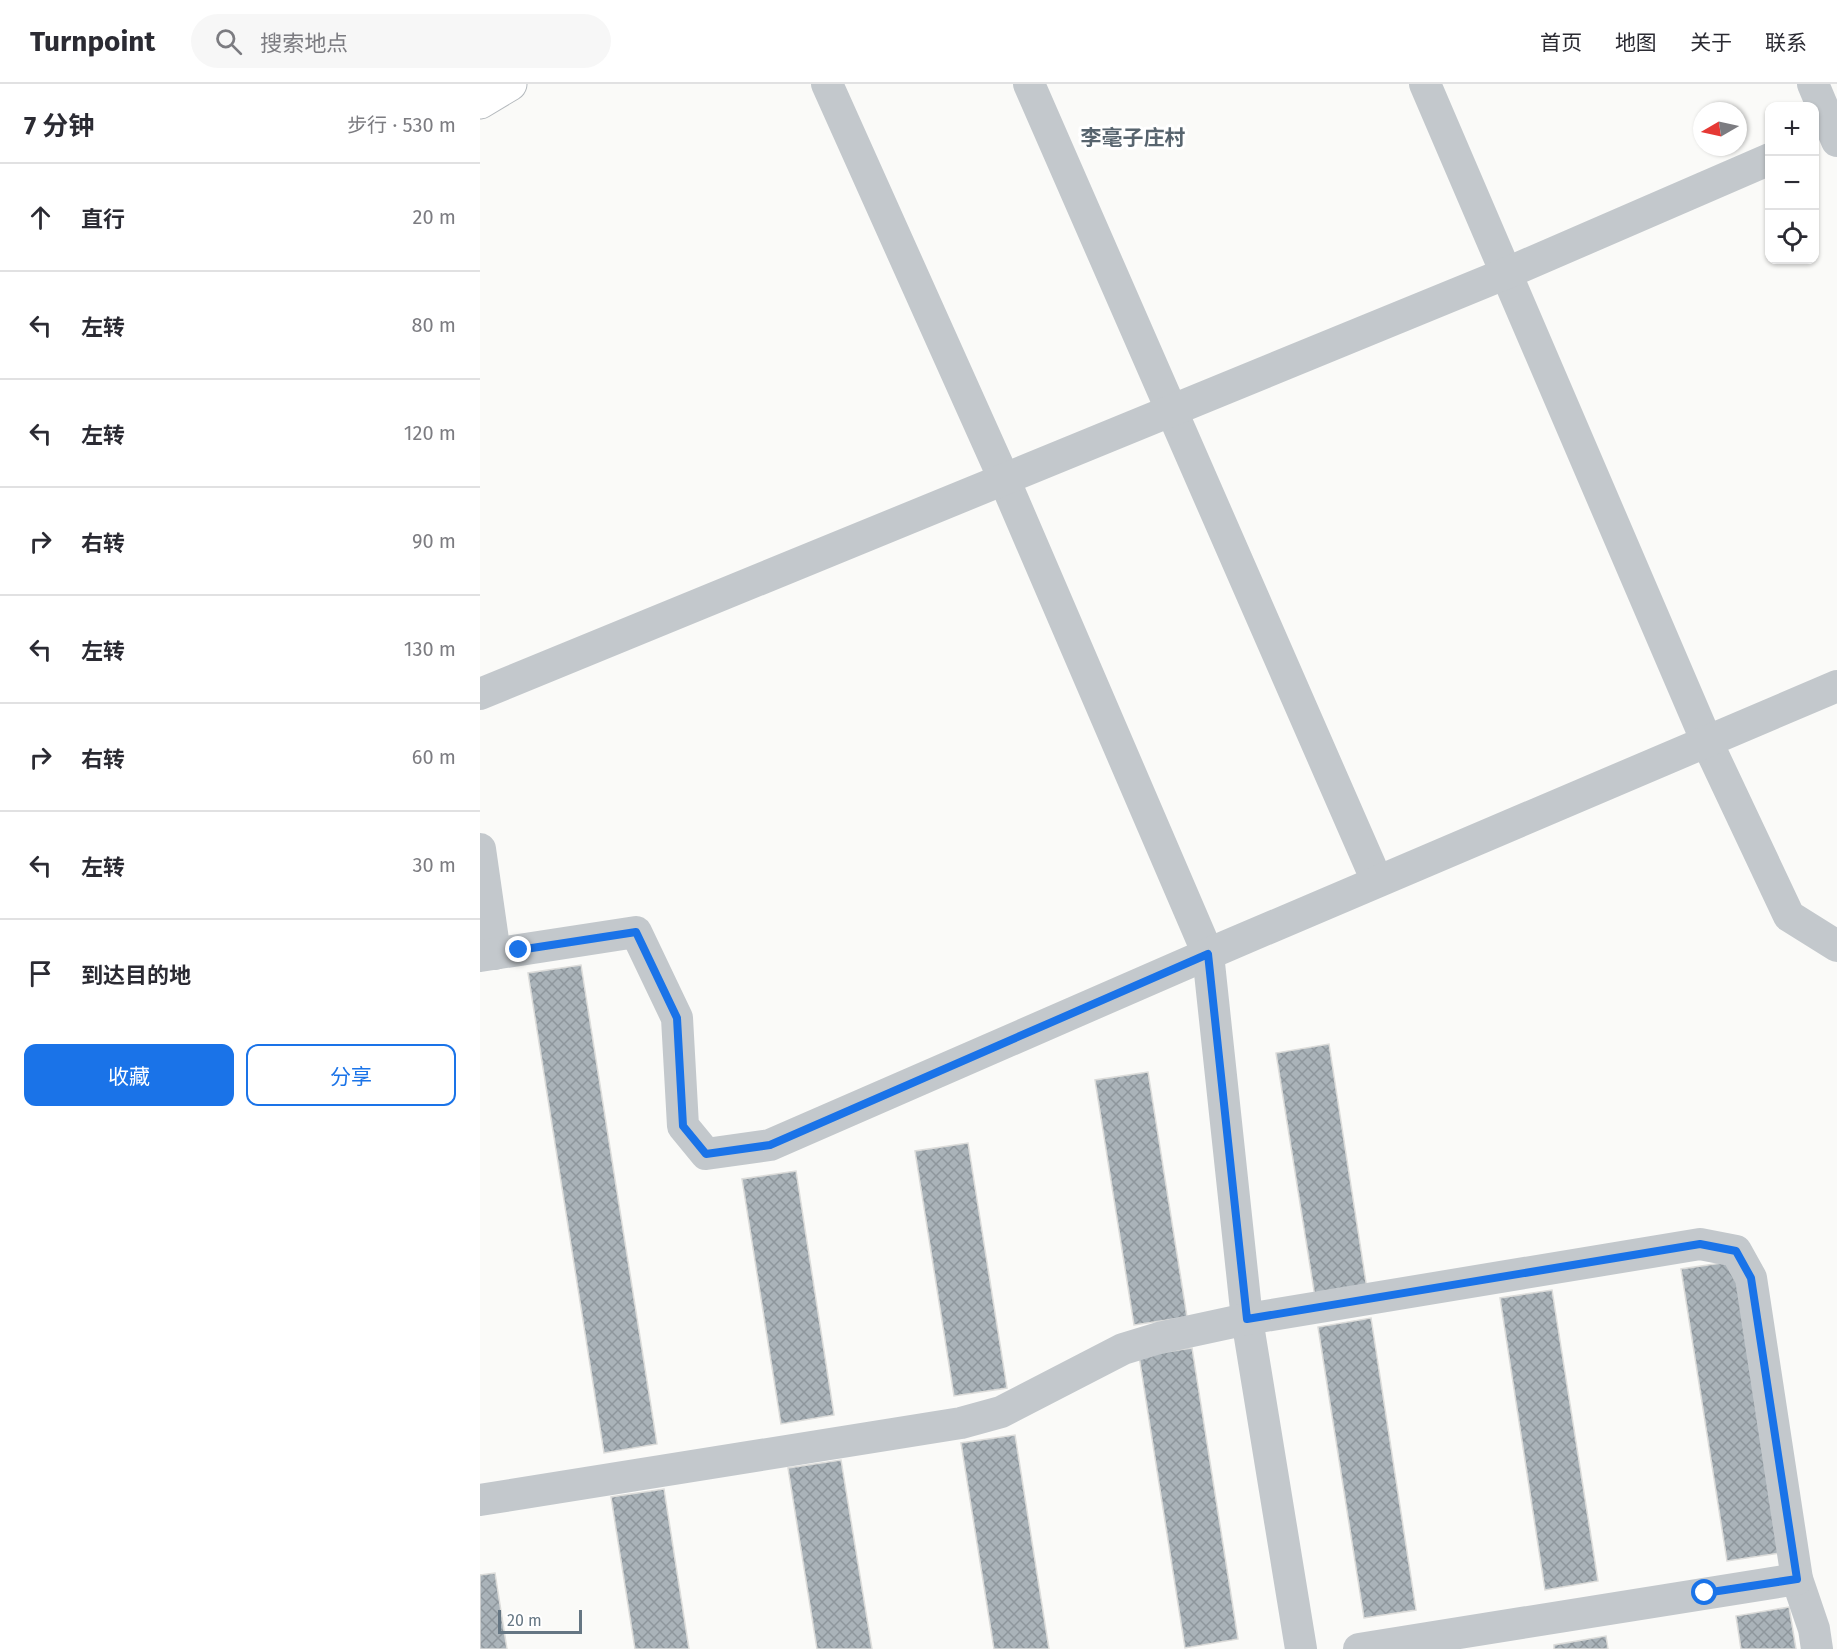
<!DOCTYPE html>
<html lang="zh">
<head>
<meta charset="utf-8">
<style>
	body { margin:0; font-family:"Fira Sans","Noto Sans SC",sans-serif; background:#f7f7f7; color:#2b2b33 }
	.controls { position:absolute; right:18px; top:18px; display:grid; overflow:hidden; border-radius:12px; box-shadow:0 2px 4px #0004 }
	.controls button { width:54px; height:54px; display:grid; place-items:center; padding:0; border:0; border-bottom:2px solid #e1e1e2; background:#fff; color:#2b2b33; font:30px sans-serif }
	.compass { position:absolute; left:1213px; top:18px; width:54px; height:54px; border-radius:50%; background:#fff; box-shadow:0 2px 4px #0004; rotate:261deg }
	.scale { position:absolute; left:18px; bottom:15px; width:84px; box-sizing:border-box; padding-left:6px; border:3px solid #657683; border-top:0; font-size:16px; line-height:21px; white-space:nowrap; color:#657683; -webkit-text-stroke:4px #fff; paint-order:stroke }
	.stop { position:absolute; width:18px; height:18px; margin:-14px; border:4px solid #1a73e8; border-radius:50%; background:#fff }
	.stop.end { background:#1a73e8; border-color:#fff; box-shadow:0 2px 6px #0008 }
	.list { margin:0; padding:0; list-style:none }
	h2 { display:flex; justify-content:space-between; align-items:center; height:78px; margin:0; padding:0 24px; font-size:26px }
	h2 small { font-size:20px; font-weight:400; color:#7c7c81 }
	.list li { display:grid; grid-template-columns:39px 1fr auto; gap:18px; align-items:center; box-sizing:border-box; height:108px; padding:0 24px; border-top:2px solid #e1e1e2 }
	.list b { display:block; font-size:22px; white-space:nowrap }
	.list em { font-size:20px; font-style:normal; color:#7c7c81 }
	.actions { display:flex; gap:12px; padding:18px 24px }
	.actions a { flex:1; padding:14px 0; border:2px solid #1a73e8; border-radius:12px; text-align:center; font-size:21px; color:#1a73e8 }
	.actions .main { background:#1a73e8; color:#fff }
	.icon { flex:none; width:33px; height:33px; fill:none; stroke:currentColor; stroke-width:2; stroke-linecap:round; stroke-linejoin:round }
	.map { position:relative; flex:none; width:1357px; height:1565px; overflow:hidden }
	header { display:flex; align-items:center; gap:36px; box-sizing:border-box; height:84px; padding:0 30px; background:#fff; border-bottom:2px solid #e1e1e2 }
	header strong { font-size:28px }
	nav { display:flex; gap:33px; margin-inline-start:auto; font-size:21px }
	.search { width:420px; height:54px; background:#f7f7f7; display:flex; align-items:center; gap:15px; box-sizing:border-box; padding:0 21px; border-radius:33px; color:#7c7c81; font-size:22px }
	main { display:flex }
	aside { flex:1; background:#fff }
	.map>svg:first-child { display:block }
	.building { fill:url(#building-cross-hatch); stroke:#dcdcda; stroke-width:1.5 }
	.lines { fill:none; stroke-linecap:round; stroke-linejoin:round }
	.highway-casing { stroke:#b4b9bd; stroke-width:35 }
	.minor { stroke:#c3c8cc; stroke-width:32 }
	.highway { stroke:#fff; stroke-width:33 }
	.route { stroke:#1a73e8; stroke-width:8 }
	.labels { text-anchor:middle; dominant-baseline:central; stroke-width:6; stroke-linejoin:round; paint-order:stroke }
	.quarter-label { font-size:21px; font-weight:bold; fill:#57646e; stroke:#fff }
</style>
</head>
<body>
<header>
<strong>Turnpoint</strong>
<div class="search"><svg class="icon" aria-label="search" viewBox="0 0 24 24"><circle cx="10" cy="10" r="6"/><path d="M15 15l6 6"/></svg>搜索地点</div>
<nav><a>首页</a><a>地图</a><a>关于</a><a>联系</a></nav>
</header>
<main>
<aside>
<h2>7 分钟<small>步行 · 530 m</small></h2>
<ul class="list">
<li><svg class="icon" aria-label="ahead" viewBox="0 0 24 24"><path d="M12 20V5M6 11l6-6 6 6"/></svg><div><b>直行</b></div><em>20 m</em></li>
<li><svg class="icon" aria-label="left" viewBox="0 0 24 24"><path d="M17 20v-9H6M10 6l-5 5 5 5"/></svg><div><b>左转</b></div><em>80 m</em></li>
<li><svg class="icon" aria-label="left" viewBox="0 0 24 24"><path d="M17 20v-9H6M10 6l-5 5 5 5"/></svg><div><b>左转</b></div><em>120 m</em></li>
<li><svg class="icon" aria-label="right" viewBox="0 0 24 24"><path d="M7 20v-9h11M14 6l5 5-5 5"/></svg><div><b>右转</b></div><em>90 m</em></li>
<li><svg class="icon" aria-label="left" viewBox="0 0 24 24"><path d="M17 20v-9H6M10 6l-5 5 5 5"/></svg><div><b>左转</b></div><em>130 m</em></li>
<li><svg class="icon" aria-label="right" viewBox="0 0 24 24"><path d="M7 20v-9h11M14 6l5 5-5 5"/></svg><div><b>右转</b></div><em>60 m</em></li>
<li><svg class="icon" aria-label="left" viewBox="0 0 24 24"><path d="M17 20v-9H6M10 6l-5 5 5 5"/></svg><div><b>左转</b></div><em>30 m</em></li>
<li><svg class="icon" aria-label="arrive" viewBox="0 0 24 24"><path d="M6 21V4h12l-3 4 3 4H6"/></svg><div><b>到达目的地</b></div></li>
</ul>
<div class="actions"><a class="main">收藏</a><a>分享</a></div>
</aside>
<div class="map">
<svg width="1357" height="1565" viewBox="0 0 1357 1565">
	<defs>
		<pattern id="building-cross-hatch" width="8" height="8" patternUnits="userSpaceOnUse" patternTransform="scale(1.5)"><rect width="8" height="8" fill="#aab3b9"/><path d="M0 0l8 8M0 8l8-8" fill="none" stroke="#8e969c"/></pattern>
	</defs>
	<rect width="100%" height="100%" fill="#fafaf8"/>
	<!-- building -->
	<g class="building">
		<polygon points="101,881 177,1360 124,1369 48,889"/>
		<polygon points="849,960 887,1205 835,1213 796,969"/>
		<polygon points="668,988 707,1233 654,1241 615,996"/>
		<polygon points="488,1059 527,1304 474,1312 435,1067"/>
		<polygon points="316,1087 354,1331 301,1340 262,1095"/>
		<polygon points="1255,1177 1300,1469 1247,1477 1201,1185"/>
		<polygon points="1072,1206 1118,1497 1065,1506 1020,1214"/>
		<polygon points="891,1234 936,1526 884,1534 838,1243"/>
		<polygon points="712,1264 758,1555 705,1564 659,1272"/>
		<polygon points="535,1351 569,1565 514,1565 481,1359"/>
		<polygon points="361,1376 392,1565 337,1565 308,1384"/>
		<polygon points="184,1405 209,1565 155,1565 131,1413"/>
		<polygon points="15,1489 27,1565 0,1565 0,1491"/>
		<polygon points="1309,1523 1316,1565 1261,1565 1256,1532"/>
		<polygon points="1126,1552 1128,1565 1074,1565 1074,1561"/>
	</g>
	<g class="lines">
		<defs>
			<polyline id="highway" points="0,18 30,0"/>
		</defs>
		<!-- highway casing -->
		<use href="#highway" class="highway-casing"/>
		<!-- minor -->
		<g class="minor">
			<polyline points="347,0 524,395 728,870 767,1235 821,1565"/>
			<polyline points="549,0 897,797"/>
			<polyline points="945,0 1227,658 1309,832 1357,862"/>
			<polyline points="1333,0 1357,57"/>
			<polyline points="0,610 1027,189 1290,75"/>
			<polyline points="0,765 15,870"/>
			<polyline points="0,872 156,848 197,934 203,1042 226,1070 290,1061 728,870 1357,602"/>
			<polyline points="0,1416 481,1339 521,1328 643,1265 679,1254 767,1235 1220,1160 1256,1167 1271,1194 1317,1495 1334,1545 1337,1565"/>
			<polyline points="879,1565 1317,1495"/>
		</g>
		<!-- highway -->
		<use href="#highway" class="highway"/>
	</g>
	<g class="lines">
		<!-- route -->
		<polyline class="route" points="39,866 156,848 197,934 203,1042 226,1070 290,1061 728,870 767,1235 1220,1160 1256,1167 1271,1194 1317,1495 1225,1509"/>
	</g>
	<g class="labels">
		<!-- quarter labels -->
		<g class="quarter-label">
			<text x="653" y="54">李毫子庄村</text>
		</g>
	</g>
</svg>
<div class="controls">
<button>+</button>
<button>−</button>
<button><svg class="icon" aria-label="locate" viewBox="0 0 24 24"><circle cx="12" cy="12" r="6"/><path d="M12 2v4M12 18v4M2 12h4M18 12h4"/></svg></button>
</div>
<svg class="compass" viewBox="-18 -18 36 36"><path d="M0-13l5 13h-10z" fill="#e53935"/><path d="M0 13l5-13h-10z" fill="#7c7c81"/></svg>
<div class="scale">20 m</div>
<div class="stop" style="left:1225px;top:1509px"></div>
<div class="stop end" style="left:39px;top:866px"></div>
</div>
</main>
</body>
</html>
